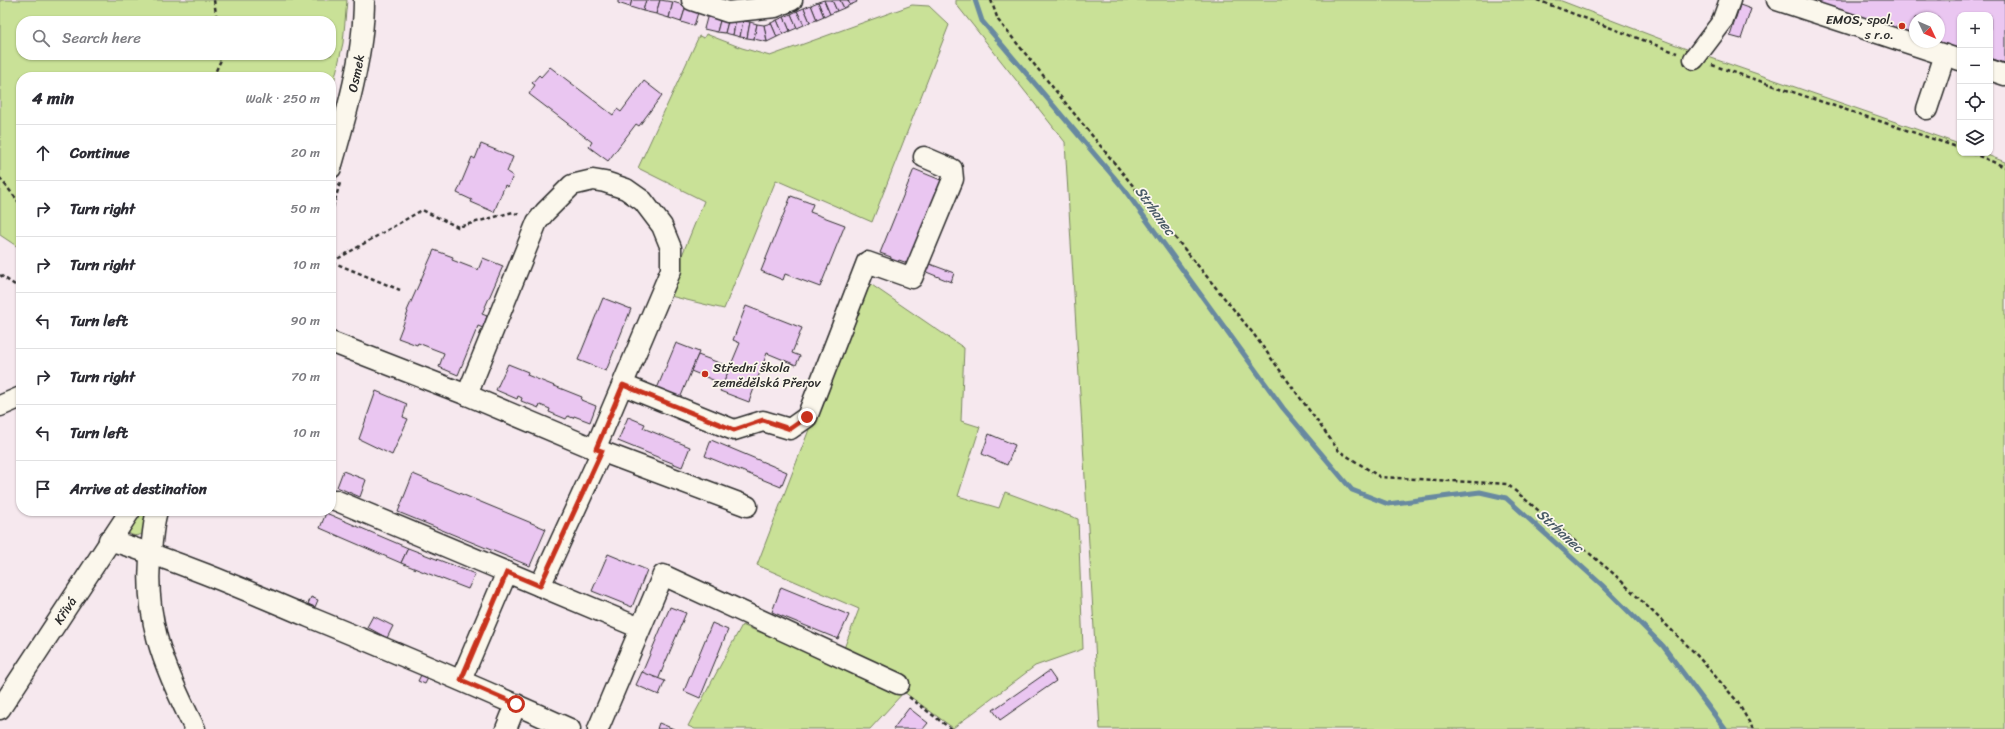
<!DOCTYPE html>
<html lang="en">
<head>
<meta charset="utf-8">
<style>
	body { margin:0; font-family:Sriracha,sans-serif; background:#f2f2f3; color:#2b2b33 }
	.controls { position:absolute; right:12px; top:12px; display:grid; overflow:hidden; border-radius:8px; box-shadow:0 1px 3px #0004 }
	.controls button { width:36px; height:36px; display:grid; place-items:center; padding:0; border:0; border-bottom:1px solid #e1e1e2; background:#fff; color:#2b2b33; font:20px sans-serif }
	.compass { position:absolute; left:1909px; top:12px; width:36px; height:36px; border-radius:50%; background:#fff; box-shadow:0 1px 3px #0004; rotate:134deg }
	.stop { position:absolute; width:12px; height:12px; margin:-9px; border:3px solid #c8321e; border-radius:50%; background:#fff }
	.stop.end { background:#c8321e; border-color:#fff; box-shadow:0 1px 4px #0008 }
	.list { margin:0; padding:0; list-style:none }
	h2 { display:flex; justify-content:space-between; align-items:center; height:52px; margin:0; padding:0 16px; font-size:17px }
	h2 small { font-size:13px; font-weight:400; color:#7c7c81 }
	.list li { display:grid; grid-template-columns:26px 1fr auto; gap:12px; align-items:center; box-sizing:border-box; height:56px; padding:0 16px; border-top:1px solid #e1e1e2 }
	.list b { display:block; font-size:15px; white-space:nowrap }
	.list em { font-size:13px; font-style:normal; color:#7c7c81 }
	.icon { flex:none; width:22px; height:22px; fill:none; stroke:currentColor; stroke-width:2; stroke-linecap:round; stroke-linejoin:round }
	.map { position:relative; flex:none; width:2005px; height:729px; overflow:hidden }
	.search { position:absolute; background:#fff; box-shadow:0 1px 3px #0004; left:16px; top:16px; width:320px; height:44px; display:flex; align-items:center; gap:10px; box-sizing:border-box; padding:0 14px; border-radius:16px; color:#7c7c81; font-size:15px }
	.panel { position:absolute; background:#fff; box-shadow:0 1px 3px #0004; left:16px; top:72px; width:320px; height:444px; border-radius:16px }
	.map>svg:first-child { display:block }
	.green { fill:#c9e197; stroke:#7a8661; fill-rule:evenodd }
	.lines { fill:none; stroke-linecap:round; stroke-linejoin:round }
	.stream { stroke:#6789a0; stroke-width:5 }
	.building { fill:#eac6f1; stroke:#2b2b2b }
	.minor-casing { stroke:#2b2b2b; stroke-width:23 }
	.path { stroke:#2b2b2b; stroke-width:2.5; stroke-dasharray:4 3; stroke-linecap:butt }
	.minor { stroke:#fbf7ec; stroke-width:20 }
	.route { stroke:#c8321e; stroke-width:5 }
	.poi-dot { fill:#c8321e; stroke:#fbf7ec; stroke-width:1.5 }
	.labels { text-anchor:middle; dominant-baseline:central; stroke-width:3.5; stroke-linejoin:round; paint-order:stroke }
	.poi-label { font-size:13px; fill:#2b2b2b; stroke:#fbf7ec; text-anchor:end }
	.street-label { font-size:13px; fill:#2b2b2b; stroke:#fbf7ec }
	.water-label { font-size:14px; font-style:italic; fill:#495a66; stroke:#fbf7ec }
</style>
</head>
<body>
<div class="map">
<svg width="2005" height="729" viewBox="0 0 2005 729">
	<rect width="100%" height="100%" fill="#f6e8ee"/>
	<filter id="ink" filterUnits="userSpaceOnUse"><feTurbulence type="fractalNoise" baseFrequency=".025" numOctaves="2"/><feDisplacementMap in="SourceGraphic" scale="8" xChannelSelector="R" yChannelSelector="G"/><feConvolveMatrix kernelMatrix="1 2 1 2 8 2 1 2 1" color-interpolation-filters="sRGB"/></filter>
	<g filter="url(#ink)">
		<!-- green -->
		<g class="green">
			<path d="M0 0H347L343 43 331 95V77H21V249L0 235ZM21 21H331V55H21Z"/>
			<polygon points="956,0 1559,0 1697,53 1959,144 1960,153 1982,153 2005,162 2005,729 1100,729 1065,142 956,4"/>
			<polygon points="912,5 929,6 949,25 872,222 776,180 724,309 666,295 704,201 638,168 699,36 704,38 706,34 742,48 770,56"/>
			<polygon points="866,281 964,348 961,421 980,427 958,496 999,508 1005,492 1078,519 1083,649 1035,666 953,728 904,692 870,729 695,729 688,726 742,625 838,664 859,609 757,565"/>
			<path d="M143 511 147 512 143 534C136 536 132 537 127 531V527Z"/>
		</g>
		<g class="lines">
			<!-- stream -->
			<polyline class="stream" points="975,0 982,21 1124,189 1283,408 1352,490 1388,504 1480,492 1506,498 1602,585 1663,646 1725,729"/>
		</g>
		<!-- building -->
		<g class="building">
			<polygon points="618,0 632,0 630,7 618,3"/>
			<polygon points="632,0 646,0 643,11 630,7"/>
			<polygon points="646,0 660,0 656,14 643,11"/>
			<polygon points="660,0 673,2 669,18 656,14"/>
			<polygon points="824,0 830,14 824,17 818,2"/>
			<polygon points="824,0 832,0 837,11 830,14"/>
			<polygon points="832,0 840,0 844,8 837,11"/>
			<polygon points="840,0 848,0 850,5 844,8"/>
			<polygon points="848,0 856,0 857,2 850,5"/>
			<polygon points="1809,0 2005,0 2005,63 1990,58 1990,15 1960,15 1960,49 1939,42 1939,18 1915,18 1915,34"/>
			<polygon points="673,2 686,6 681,22 669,18"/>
			<polygon points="818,2 824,17 817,20 811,5"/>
			<polygon points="811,5 817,20 810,22 804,8"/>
			<polygon points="1740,5 1751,9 1741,39 1730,36"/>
			<polygon points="686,6 699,9 694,26 681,22"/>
			<polygon points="804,8 810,22 804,25 797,11"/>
			<polygon points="797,11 804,25 797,28 791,14"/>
			<polygon points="708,14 721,17 717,32 704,29"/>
			<polygon points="791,14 797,28 790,31 784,17"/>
			<polygon points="721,17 729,18 725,33 717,32"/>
			<polygon points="784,17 790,31 783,34 777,20"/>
			<polygon points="729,18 736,19 733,35 725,33"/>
			<polygon points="736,19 743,21 740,37 733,35"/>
			<polygon points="777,20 783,34 777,37 771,23"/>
			<polygon points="743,21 750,22 747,38 740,37"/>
			<polygon points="750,22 757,24 754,39 747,38"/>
			<polygon points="771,23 777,37 767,42 764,25"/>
			<polygon points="757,24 764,25 767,42 754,39"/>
			<polygon points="550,67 613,115 617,109 621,112 644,81 662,95 639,126 636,124 608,161 589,147 592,142 529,94 535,85 532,83 539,75 541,77"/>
			<polygon points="481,144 513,157 507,172 513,176 508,187 505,185 494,212 471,202 472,200 457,193 472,157 475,159"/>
			<polygon points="914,169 943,181 910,264 899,260 897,263 890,261 891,257 880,253"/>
			<polygon points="791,196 813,204 810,212 845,225 820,287 785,274 783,280 761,271"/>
			<polygon points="434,250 453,257 452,260 478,270 483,258 503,266 482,314 487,316 483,328 478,326 458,375 439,367 444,353 418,343 417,345 398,338 408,312 407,311"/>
			<polygon points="927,263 954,273 951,282 924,271"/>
			<polygon points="603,298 631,309 606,371 578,360"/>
			<polygon points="746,306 802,328 792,353 800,356 796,365 767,353 749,402 720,391 740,343 733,340"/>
			<polygon points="676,343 699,352 679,401 656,391"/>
			<polygon points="698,355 730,367 723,384 691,371"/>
			<polygon points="508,364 528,372 527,375 582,397 581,400 596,406 590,422 574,416 573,418 568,416 566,419 549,412 550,409 540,405 539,408 521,401 522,398 518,396 517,399 496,390"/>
			<polygon points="376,391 407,404 403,417 408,419 392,455 359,439"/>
			<polygon points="628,417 645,424 643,428 690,447 682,467 618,441"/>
			<polygon points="989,434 1015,445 1007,465 982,454"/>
			<polygon points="711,440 787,472 781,487 705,456"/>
			<polygon points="343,471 366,480 360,497 337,487"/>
			<polygon points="413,474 546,529 530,566 398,512"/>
			<polygon points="326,513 408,548 401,563 320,528"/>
			<polygon points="408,548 475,574 468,589 401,563"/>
			<polygon points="608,554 647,570 632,607 592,591"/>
			<polygon points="781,587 849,615 838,639 772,612"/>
			<polygon points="311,597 318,600 315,607 308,604"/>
			<polygon points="670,607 686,613 658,680 642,673"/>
			<polygon points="373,616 393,626 387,638 367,627"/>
			<polygon points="712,623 728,630 700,698 684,691"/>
			<polygon points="1049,671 1056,681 1000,720 993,710"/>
			<polygon points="642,672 665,681 659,695 636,685"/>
			<polygon points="421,675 428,678 425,684 418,681"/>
			<polygon points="909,708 928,723 923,729 893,729"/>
			<polygon points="659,723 674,729 657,729"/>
		</g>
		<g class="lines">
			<defs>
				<g id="minor">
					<polyline points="692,0 728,12 775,7 792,0"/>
					<polyline points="1777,0 1960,60"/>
					<polyline points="1694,59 1722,22 1730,0"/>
					<polyline points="1990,70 2005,75"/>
					<polyline points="1927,109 1945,55"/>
					<path id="s1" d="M331 168C346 116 364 55 364 0"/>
					<polyline points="331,342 467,395 595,449 747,506"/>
					<polyline points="623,385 734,430 763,421 790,429 807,417 867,262 912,278 953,179 952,169 924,157"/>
					<polyline points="467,395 537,222 545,212 572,185 593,180 605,182 626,189 643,201 662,226 671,248 671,270 595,449"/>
					<polyline points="0,406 21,397"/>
					<polyline points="335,500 640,628"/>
					<path d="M157 511C154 521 153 531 152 541 141 614 163 666 195 729"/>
					<path d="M109 540C178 561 243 589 309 617 397 653 484 690 570 729"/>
					<polyline points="540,586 602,451"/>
					<polyline points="461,680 507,572"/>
					<path id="s2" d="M0 709 130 511"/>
					<polyline points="506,729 516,704"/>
					<polyline points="598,729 663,575 899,684"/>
				</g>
			</defs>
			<!-- minor casing -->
			<use href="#minor" class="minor-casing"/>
			<!-- path -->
			<g class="path">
				<polyline points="214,0 217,21"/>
				<polyline points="991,0 998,20 1252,332 1339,451 1380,477 1507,484 1614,574 1694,652 1737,701 1753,729"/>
				<polyline points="1537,0 1677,53"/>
				<polyline points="1712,65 1960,148"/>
				<polyline points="213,77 221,60 221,55"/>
				<polyline points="1972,153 2005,167"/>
				<polyline points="0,178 21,205"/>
				<polyline points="331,214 340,183"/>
				<polyline points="332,262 422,210 458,227 513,212 521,216"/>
				<polyline points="332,262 400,290"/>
				<polyline points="0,275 21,289"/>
				<polyline points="909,697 951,729"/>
			</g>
			<!-- minor -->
			<use href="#minor" class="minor"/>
		</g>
	</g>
	<g class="lines" filter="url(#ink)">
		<!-- route -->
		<polyline class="route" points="516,704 461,680 507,572 540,586 602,451 596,449 623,385 734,430 763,420 790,429 807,417"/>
	</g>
	<!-- markers -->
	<g class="poi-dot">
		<circle cx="1902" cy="26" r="4"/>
		<circle cx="705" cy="374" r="4"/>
	</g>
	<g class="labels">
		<!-- poi labels -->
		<g class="poi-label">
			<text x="1894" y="19">EMOS, spol.<tspan x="1894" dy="15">s r.o.</tspan></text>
			<text x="713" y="367" text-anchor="start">Střední škola<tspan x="713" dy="15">zemědělská Přerov</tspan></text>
		</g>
		<!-- street labels -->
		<g class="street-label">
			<text stroke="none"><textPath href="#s1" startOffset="98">Osmek</textPath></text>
			<text stroke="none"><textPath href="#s2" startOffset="118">Křivá</textPath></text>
		</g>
		<!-- water labels -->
		<g class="water-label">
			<text transform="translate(1155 211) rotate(54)">Strhanec</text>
			<text transform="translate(1560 531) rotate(42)">Strhanec</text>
		</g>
	</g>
</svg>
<div class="controls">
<button>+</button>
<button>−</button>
<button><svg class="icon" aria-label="locate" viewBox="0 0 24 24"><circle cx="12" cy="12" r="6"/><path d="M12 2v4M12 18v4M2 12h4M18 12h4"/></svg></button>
<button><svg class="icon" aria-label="layers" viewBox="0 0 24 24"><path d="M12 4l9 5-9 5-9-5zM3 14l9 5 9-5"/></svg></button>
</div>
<svg class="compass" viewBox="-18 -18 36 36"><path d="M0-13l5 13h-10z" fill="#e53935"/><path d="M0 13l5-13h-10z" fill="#7c7c81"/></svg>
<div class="stop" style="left:516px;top:704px"></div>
<div class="stop end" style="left:807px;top:417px"></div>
<div class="search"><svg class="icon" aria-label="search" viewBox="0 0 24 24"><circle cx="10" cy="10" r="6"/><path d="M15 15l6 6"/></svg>Search here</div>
<section class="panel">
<h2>4 min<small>Walk · 250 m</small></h2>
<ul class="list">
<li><svg class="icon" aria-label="ahead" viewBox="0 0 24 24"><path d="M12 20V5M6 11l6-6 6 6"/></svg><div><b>Continue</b></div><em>20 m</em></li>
<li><svg class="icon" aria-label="right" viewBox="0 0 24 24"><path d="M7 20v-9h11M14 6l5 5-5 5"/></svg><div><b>Turn right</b></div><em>50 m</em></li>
<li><svg class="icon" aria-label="right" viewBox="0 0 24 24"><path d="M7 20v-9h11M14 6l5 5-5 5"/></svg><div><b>Turn right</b></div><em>10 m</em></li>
<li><svg class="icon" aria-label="left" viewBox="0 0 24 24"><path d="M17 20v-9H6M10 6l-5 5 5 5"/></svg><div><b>Turn left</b></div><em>90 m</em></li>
<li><svg class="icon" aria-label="right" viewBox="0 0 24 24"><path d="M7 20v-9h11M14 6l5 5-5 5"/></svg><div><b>Turn right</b></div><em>70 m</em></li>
<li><svg class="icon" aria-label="left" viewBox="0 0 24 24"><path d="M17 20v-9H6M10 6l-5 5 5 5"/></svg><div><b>Turn left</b></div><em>10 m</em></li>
<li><svg class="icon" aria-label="arrive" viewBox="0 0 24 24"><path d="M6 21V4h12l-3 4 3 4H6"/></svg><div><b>Arrive at destination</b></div></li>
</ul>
</section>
</div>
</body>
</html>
